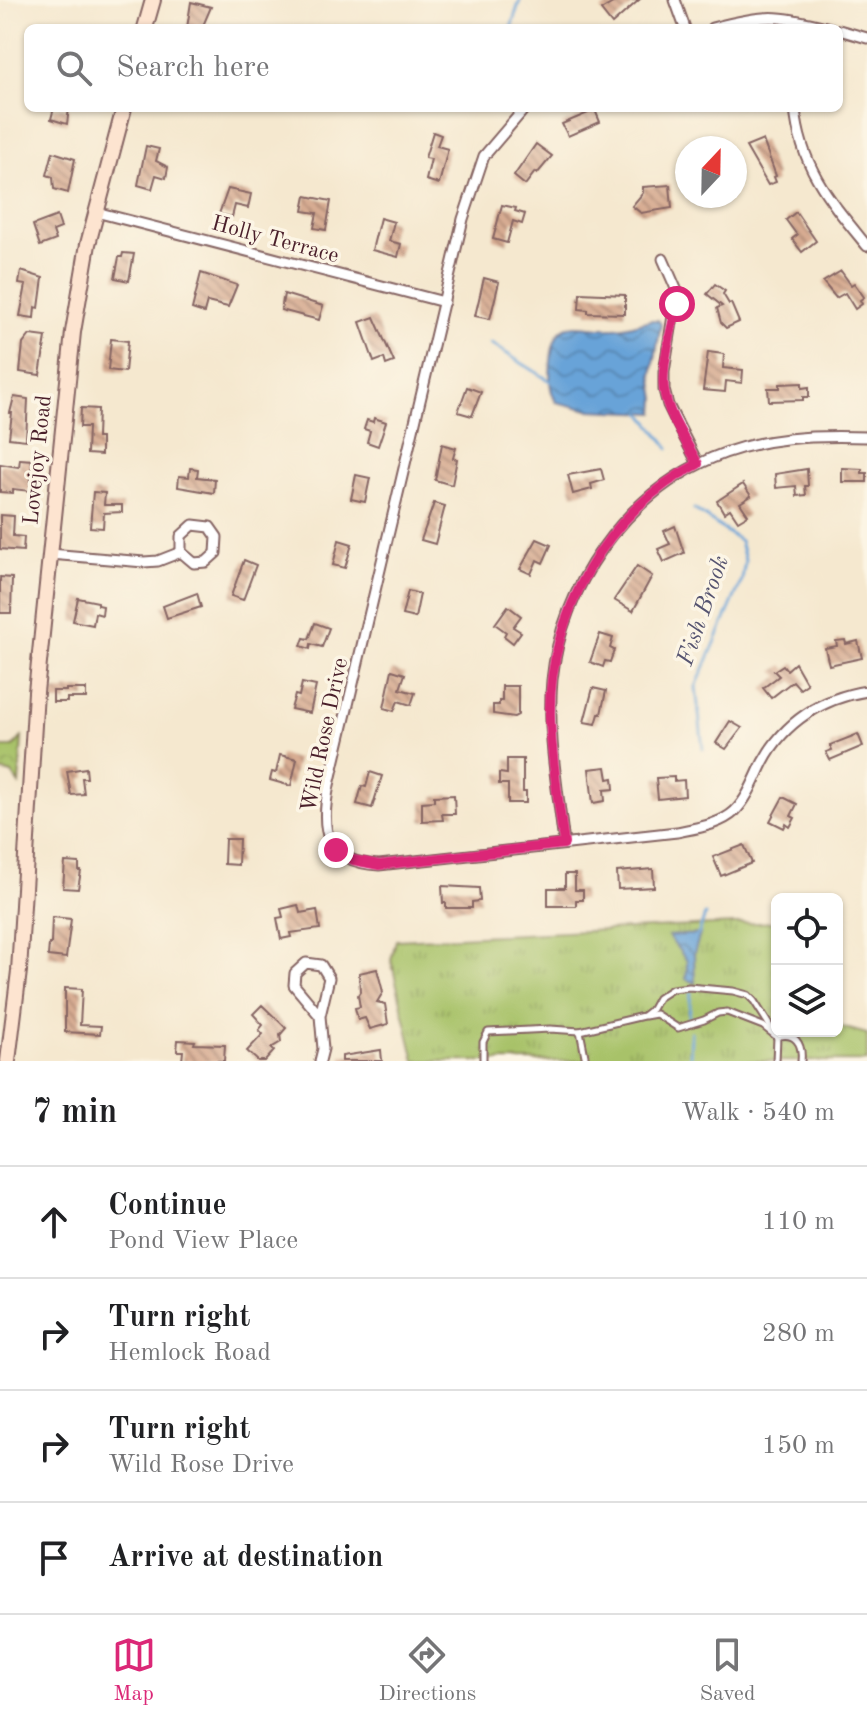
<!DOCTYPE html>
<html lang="en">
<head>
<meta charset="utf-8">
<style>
	body { margin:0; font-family:"Old Standard TT",serif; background:#f6f6f6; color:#202124 }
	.controls { position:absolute; right:24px; bottom:24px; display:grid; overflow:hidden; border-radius:12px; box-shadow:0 2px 6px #0004 }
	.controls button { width:72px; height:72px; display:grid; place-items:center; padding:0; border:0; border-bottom:2px solid #e0e0e0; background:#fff; color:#202124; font:40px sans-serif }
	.compass { position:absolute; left:675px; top:136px; width:72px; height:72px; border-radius:50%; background:#fff; box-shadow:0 2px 6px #0004; rotate:22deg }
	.stop { position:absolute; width:24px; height:24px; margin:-18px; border:6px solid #db2777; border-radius:50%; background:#fff }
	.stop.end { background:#db2777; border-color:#fff; box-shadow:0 2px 8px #0008 }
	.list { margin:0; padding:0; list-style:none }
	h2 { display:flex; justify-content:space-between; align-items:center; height:104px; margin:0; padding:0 32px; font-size:34px }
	h2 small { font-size:26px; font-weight:400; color:#757577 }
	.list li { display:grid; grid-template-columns:52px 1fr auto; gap:24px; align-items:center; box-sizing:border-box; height:112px; padding:0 32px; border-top:2px solid #e0e0e0 }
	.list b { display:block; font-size:30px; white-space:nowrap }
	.list p { margin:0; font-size:26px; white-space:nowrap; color:#757577 }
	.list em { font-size:26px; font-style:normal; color:#757577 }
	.icon { flex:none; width:44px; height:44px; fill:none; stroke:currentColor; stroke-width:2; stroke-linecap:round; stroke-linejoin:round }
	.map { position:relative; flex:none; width:867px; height:1061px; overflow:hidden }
	.search { position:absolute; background:#fff; box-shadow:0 2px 6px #0004; left:24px; right:24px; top:24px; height:88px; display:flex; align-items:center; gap:20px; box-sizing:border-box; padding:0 28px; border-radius:12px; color:#757577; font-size:30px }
	.sheet { height:552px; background:#fff }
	nav { display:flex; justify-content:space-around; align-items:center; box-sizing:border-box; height:112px; border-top:2px solid #e0e0e0; background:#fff; font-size:22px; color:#757577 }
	nav a { display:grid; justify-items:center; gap:4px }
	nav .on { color:#db2777 }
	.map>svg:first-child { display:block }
	.grass { fill:url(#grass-tufts); stroke:#79704a; stroke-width:2 }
	.park { fill:url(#park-crowns); stroke:#79704a; stroke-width:2 }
	.water { fill:url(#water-waves); stroke:#586182; stroke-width:2 }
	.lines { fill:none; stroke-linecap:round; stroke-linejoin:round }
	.stream { stroke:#67a3d8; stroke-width:3 }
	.building { fill:url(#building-back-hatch) }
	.service-casing { stroke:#866564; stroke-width:9 }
	.minor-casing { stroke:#866564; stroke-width:13 }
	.secondary-casing { stroke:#866564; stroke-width:18 }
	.service { stroke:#fff; stroke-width:5 }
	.minor { stroke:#fff; stroke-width:9 }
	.secondary { stroke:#fde4d0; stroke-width:14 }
	.route { stroke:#db2777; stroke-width:10 }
	.labels { text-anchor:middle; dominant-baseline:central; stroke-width:7; stroke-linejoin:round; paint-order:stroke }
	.street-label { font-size:22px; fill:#4a1f2b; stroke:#fcf5e5 }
	.water-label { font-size:24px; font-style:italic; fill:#565470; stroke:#fcf5e5 }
</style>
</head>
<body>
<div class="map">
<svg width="867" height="1061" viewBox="0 0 867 1061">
	<defs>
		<pattern id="grass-tufts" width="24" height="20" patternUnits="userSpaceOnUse" patternTransform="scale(2)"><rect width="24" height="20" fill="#a8c269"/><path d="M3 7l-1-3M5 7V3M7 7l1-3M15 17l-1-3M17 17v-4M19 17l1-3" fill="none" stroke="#92a65b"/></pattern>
		<pattern id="park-crowns" width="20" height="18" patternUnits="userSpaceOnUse" patternTransform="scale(2)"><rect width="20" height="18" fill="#a8c269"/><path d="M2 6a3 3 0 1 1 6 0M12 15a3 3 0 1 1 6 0" fill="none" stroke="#92a65b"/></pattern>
		<pattern id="water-waves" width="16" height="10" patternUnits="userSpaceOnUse" patternTransform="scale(2)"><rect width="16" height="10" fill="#67a3d8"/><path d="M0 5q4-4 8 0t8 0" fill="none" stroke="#5784af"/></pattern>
		<pattern id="building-back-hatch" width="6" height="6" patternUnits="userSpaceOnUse" patternTransform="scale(2)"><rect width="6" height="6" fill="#d7ac92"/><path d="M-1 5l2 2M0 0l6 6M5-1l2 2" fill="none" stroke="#b08b77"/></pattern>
	</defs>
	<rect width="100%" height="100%" fill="#fcf5e5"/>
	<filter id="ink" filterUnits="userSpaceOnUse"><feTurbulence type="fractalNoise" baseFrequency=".0125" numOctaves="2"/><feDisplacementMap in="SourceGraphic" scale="16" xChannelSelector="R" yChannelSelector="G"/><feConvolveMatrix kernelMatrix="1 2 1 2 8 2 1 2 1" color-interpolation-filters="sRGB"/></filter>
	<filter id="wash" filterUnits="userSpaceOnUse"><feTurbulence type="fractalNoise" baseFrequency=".006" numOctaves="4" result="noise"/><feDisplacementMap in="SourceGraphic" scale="32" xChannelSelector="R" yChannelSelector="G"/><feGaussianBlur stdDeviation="1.8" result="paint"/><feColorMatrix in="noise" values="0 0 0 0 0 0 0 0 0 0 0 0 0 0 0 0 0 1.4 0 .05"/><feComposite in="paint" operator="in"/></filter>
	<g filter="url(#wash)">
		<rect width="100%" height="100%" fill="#f5e8cf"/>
		<!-- grass -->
		<polygon class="grass" points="777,922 777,1031 837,1031 837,1007 838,1026 867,1034 867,1061 415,1061 391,960 396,940"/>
		<!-- park -->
		<polygon class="park" points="22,737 19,784 12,774 0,771 0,747 13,747"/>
		<!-- water -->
		<g class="water">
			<path d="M651 320H658L661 324 652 375 656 399 655 413 589 410 556 402C548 387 550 377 551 360 556 311 579 330 614 328 626 328 639 323 651 320Z"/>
			<polygon points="700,934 694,954 695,983 686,979 687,961 668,936"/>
		</g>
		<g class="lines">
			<!-- stream -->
			<g class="stream">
				<polyline points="511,28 520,0"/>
				<polyline points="490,343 550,381"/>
				<polyline points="642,413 669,448"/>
				<polyline points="694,509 740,541 745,560 742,580 696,687 703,749"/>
				<polyline points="698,935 705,915"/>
				<polyline points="689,1017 691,992"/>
				<polyline points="690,1061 691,1032"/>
			</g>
		</g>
		<g id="blocks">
			<!-- building -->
			<g class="building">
				<polygon points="618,0 639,0 612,24 601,10"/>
				<polygon points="191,2 211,7 202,28 187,28"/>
				<polygon points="54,108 69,108 67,124 51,119"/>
				<polygon points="595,110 600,122 568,136 562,124"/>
				<polygon points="433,132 441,135 437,146 448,149 439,184 426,180 431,159 425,158"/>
				<polygon points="763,140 776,176 774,177 776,182 768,185 746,147"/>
				<polygon points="536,144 552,156 537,174 535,172 525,185 514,176"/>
				<polygon points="146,146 159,149 156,161 168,167 166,178 156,175 152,189 138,185"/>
				<polygon points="53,152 75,159 68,193 54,189 53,177 47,175"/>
				<polygon points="670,185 672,208 641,213 632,206 643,193 643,187"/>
				<polygon points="228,189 251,194 248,208 235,205 232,217 219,214"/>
				<polygon points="306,196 331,201 326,230 314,228 317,213 303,211"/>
				<polygon points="502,205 516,208 515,211 525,214 522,224 513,221 507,243 493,239"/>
				<polygon points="796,212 816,241 802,252 792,239 797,235 786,220"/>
				<polygon points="57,216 61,228 53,231 56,240 40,246 33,225"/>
				<polygon points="380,218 394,222 389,241 401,244 398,257 372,250"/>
				<polygon points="123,253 134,254 129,281 115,278 119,257 122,257"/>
				<polygon points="21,271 43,278 39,308 35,307 34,318 20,316 26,285 19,284"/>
				<polygon points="841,271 851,285 854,283 864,297 860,300 862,304 855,309 845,293 836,298 823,282"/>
				<polygon points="201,273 237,285 228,307 207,302 204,313 192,309"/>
				<polygon points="484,278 499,282 490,319 475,316"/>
				<polygon points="715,284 725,291 723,294 729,304 731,303 739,322 726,328 721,323 717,308 722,306 707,294"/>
				<polygon points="580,293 625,295 625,314 588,313 588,310 579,309"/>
				<polygon points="284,294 323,306 319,320 281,310"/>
				<polygon points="374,317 394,362 386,365 384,358 374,362 360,322"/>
				<polygon points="30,335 46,337 40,375 20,372 23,344"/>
				<polygon points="111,339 128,341 125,372 108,370"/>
				<polygon points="708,352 724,354 723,368 743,370 742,383 726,381 725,392 703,390"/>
				<polygon points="802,383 802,388 809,387 809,397 803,397 803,400 769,401 768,388 780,388 780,384"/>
				<polygon points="467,387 481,392 472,416 458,412"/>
				<polygon points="14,397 28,399 26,440 9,438 12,413 10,413"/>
				<polygon points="81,408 98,409 97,438 101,438 101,455 87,454 88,427 80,427"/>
				<polygon points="374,418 386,422 378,446 367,442 370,431 364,429 367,420 373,422"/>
				<polygon points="442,444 456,448 453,458 457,459 452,485 435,480"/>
				<polygon points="20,459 32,460 30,491 13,489 13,493 0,492 0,464 19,467"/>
				<polygon points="190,468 198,469 197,477 215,479 214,493 178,487 179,476 189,477"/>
				<polygon points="842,468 862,469 862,473 867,473 867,482 842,482"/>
				<polygon points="601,469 604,480 591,484 592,489 573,494 568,475"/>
				<polygon points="807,469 808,486 805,486 806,495 797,496 796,486 776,488 775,474"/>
				<polygon points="356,475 370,478 365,502 351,499"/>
				<polygon points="743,484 751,496 740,503 748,515 738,521 730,509 724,513 717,501"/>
				<polygon points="93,492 105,493 104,505 122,505 122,512 104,513 103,528 90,527"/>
				<polygon points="434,503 445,506 435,544 421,540"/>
				<polygon points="0,515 14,516 13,536 24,537 23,551 0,549"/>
				<polygon points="675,526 684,553 664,562 658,549 670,544 664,531"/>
				<polygon points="537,539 551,545 543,563 537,560 531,574 520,569"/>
				<polygon points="339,540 352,544 345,568 333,565"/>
				<polygon points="244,560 256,565 243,600 231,596"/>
				<polygon points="637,566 652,576 633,611 614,600"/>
				<polygon points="0,577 12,578 11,613 0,613"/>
				<polygon points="408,591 420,594 415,618 402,615"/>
				<polygon points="197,593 201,607 167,618 163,606"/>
				<polygon points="78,598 98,602 98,605 103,606 102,615 95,613 93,625 73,621"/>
				<polygon points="508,606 521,616 513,627 521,632 513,643 504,636 506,632 495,624"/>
				<polygon points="315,623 329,628 322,647 311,644 310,649 301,646 304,638 309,639"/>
				<polygon points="600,634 613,638 610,648 614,650 610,662 605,661 603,667 590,662"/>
				<polygon points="845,640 846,644 858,641 862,658 829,665 825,648 837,646 836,641"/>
				<polygon points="795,663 807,684 800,689 793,681 771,698 763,688 779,676 774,671 783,665 787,670"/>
				<polygon points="392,670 405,674 400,689 415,693 411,705 398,701 394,711 384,708"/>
				<polygon points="302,683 316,686 310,713 291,709 295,695 299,696"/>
				<polygon points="502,686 518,686 518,715 514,717 493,714 493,705 499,705 499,701 502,701"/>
				<polygon points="593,688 606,691 601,714 599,714 596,724 584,722"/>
				<polygon points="66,689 86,689 86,698 67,698 67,702 53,702 53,691 66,691"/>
				<polygon points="730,721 742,728 726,749 716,743"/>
				<polygon points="858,734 863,746 830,760 826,752 832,750 830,745"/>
				<polygon points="280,755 297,759 291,786 270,780 272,772 276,773"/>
				<polygon points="507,759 523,759 523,792 526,792 526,803 508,803 508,784 499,784 499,773 507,774"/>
				<polygon points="606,767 608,779 613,778 614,789 604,790 605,801 593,803 589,769"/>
				<polygon points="86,768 87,778 82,778 84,794 71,795 67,771"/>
				<polygon points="370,772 382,776 372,808 357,804 362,786 366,787"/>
				<polygon points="674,777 674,781 684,780 685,796 658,799 656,778"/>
				<polygon points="454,795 455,814 442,814 443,820 422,821 422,802 434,801 434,796"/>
				<polygon points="783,797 797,804 791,816 795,818 790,827 786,824 784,828 770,821"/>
				<polygon points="225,839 239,839 238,865 224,864"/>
				<polygon points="744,845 752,863 721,876 713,857"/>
				<polygon points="65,862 79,863 79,871 81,871 78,889 63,888"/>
				<polygon points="653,869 654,887 618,889 617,872"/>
				<polygon points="565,874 575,874 575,890 583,890 583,900 576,900 576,906 548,906 548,888 565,888"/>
				<polygon points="442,886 479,888 480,901 472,902 472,908 446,908 446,903 443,903"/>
				<polygon points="298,905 300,913 317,910 320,929 290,933 291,937 281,939 277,918 283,917 281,909"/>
				<polygon points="52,917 71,919 66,958 48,956 49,944 51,944"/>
				<polygon points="377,969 383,992 377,1002 385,1004 388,1024 370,1029 365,1018 358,1020 355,1008 360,1007 358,995 360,992 359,973"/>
				<polygon points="65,988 82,989 80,1025 101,1026 100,1034 65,1032"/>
				<polygon points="262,1005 286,1028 280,1035 281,1042 271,1048 274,1051 265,1061 258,1061 247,1051 263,1034 259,1030 263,1025 253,1014"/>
				<polygon points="178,1040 195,1041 194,1044 225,1045 224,1061 182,1061 183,1051 177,1051"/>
				<polygon points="381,1050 382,1061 342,1061 342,1056"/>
			</g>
		</g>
	</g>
	<g filter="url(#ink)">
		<use href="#blocks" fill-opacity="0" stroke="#866564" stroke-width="2"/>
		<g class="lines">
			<defs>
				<g id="service">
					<path d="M645 1016 656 1014 678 1028 704 1020 718 1013 727 1012 763 1026 777 1037C795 1031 803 1044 801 1061"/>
					<polyline points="580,1031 586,1061"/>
					<polyline points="483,1061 483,1042 488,1032 550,1029 580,1031 643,1016 652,1009 658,998 672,989 689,987 733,991 748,995 754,1001 777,1037 776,1061"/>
				</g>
				<g id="minor">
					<polyline points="675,0 685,28"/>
					<path d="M712 28C765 14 777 14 830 28"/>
					<polyline points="839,30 867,38"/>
					<path d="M525 108 484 156 463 219 329 785C320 830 324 862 379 865L677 832C696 828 720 825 735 811 748 798 755 778 763 762 784 722 822 698 867 691"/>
					<path d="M795 108C800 167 831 202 867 246"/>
					<polyline points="96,212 444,302"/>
					<polyline points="663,259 677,291 664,372 664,390 668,405 698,464"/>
					<polyline points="50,554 144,562 158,561 181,552 181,536 193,525 210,527 217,537 216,553 206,562 194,563 181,552"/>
					<path d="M564 844C558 790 547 734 552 680 561 587 625 495 712 458 761 437 814 435 867 437"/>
					<polyline points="320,1061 323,1049 320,1016 329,978 321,965 306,963 295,973 294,985 320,1016"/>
				</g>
				<g id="secondary">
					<polyline points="145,28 153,0"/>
					<polyline points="8,1061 19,971 36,692 73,332 88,244 124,108"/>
				</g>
			</defs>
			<!-- service casing -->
			<use href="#service" class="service-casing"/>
			<!-- minor casing -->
			<use href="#minor" class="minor-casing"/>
			<!-- secondary casing -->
			<use href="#secondary" class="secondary-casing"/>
			<!-- service -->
			<use href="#service" class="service"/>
			<!-- minor -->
			<use href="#minor" class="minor"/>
			<!-- secondary -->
			<use href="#secondary" class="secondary"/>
		</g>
	</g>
	<g class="lines" filter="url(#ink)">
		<!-- route -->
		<path class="route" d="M336 850 353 860 379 865 564 844C559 802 551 758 550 716 548 616 607 509 698 464 687 442 668 416 664 390 661 366 672 329 677 304"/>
	</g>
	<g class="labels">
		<!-- street labels -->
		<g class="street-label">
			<text transform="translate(275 240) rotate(15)">Holly Terrace</text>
			<text transform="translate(38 460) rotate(-84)">Lovejoy Road</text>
			<text transform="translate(325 735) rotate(-78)">Wild Rose Drive</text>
		</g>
		<!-- water labels -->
		<g class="water-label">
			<text transform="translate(704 611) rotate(-71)">Fish Brook</text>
		</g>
	</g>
</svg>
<div class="controls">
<button><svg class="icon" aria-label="locate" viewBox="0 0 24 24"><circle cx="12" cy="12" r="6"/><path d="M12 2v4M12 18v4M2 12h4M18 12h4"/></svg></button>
<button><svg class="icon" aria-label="layers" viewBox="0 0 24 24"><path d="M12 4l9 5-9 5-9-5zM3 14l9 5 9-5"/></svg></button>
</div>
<svg class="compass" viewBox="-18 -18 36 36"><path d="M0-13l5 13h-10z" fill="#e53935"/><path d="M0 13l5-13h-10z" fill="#757577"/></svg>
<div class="stop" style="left:677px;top:304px"></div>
<div class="stop end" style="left:336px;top:850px"></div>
<div class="search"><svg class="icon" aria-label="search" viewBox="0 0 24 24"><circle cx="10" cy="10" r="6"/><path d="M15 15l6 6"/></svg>Search here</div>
</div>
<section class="sheet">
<h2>7 min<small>Walk · 540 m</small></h2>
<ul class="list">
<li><svg class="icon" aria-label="ahead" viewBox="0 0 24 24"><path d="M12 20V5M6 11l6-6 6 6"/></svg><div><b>Continue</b><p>Pond View Place</p></div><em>110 m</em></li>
<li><svg class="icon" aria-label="right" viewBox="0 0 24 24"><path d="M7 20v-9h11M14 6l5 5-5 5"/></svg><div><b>Turn right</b><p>Hemlock Road</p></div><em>280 m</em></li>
<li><svg class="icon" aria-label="right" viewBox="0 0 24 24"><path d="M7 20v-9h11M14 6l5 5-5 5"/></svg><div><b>Turn right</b><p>Wild Rose Drive</p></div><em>150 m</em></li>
<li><svg class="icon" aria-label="arrive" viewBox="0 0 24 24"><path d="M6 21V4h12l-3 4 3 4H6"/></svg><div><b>Arrive at destination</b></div></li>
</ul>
</section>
<nav>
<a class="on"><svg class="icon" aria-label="map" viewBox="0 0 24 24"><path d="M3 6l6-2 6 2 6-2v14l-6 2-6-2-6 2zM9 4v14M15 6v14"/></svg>Map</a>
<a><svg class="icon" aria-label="directions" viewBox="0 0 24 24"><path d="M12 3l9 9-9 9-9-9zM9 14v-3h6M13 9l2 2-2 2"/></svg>Directions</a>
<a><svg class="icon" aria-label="saved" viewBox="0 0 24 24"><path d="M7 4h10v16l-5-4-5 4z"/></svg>Saved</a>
</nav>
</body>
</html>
